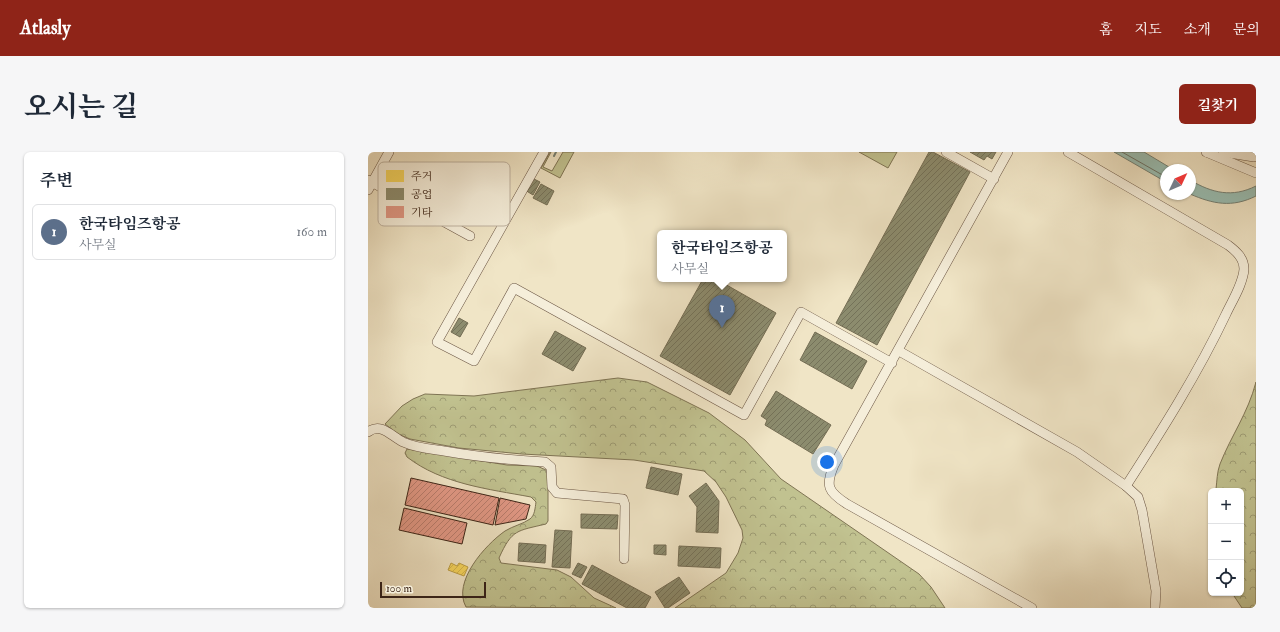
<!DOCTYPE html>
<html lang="ko">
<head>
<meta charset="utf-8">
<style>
	body { margin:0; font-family:"IM FELL Double Pica","Noto Serif KR",serif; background:#f6f6f7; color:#1f2937 }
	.controls { position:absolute; right:12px; bottom:12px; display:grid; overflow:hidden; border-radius:6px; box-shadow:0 1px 3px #0004 }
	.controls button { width:36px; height:36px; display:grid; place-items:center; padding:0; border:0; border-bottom:1px solid #e0e1e3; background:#fff; color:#1f2937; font:20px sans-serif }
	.compass { position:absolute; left:792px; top:12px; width:36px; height:36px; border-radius:50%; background:#fff; box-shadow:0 1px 3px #0004; rotate:46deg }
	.scale { position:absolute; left:12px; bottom:10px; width:106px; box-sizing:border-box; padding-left:4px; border:2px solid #3d2517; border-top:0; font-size:11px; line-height:14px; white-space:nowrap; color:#3d2517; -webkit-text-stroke:3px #f5eeda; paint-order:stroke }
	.you { position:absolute; left:459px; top:310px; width:14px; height:14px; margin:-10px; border:3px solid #fff; border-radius:50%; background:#1a73e8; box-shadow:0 0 0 6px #1a73e833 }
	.badge { display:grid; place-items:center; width:26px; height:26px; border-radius:50%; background:#8f2418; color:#fff; font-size:13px; font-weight:700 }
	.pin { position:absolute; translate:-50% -33px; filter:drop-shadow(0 1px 2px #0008) }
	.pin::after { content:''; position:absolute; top:21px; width:14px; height:12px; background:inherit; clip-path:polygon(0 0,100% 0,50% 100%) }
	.popup { position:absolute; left:289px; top:78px; width:130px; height:52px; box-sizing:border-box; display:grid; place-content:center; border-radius:6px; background:#fff; filter:drop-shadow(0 1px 3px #0005); font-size:13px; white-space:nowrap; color:#747a83 }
	.popup b { font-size:15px; color:#1f2937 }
	.popup::after { content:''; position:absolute; left:50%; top:100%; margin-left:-8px; border:8px solid transparent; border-top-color:#fff }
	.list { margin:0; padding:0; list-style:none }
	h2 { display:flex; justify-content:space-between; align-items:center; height:52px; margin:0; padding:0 16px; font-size:17px }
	h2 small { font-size:13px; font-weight:400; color:#747a83 }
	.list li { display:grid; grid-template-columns:26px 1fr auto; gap:12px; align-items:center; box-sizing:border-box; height:56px; margin:0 8px 8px; padding:0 8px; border:1px solid #e0e1e3; border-radius:6px }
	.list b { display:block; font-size:15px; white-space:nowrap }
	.list p { margin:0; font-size:13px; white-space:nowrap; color:#747a83 }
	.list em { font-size:13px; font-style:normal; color:#747a83 }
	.icon { flex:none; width:22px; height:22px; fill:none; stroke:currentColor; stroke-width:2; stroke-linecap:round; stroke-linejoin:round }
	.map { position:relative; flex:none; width:888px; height:456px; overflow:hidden; border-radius:6px }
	header { display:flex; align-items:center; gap:24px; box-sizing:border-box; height:56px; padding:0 20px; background:#8f2418; color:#fff }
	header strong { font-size:19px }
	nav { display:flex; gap:22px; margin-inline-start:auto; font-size:14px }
	.intro { display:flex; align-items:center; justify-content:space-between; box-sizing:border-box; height:96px; padding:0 24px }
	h1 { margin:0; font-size:28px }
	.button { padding:10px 18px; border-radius:6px; background:#8f2418; color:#fff; font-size:14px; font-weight:700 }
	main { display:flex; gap:24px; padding:0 24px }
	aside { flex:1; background:#fff; border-radius:6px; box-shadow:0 1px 3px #0004 }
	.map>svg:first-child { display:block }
	.green { fill:#c1c290; stroke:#7f7454 }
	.forest { fill:url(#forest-crowns); stroke:#7f7454 }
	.water { fill:#9abfb4; stroke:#758175 }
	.homes { fill:url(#homes-hatch); stroke:#bea047 }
	.industry { fill:url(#industry-hatch); stroke:#746d54 }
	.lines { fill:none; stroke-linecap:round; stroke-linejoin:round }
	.shore { stroke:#6c7266; stroke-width:1 }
	.stream { stroke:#758175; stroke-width:2 }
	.building { fill:url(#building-hatch); stroke:#3d2517 }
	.minor-casing { stroke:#6a5543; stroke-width:10 }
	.minor { stroke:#f5eeda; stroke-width:9 }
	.key { fill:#f5eeda; stroke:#beb2a0; stroke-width:1 }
	.key-label { font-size:11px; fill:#3d2517 }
</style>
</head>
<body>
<header>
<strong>Atlasly</strong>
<nav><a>홈</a><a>지도</a><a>소개</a><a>문의</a></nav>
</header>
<div class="intro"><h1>오시는 길</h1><a class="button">길찾기</a></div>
<main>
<aside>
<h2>주변<small></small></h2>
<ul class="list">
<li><span class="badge" style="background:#5c6f8a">1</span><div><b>한국타임즈항공</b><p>사무실</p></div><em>160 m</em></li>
</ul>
</aside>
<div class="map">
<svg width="888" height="456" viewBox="0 0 888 456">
	<defs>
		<pattern id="forest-crowns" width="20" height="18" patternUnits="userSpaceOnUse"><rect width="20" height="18" fill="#c1c290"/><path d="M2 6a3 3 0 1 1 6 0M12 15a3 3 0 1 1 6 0" fill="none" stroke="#9e9d75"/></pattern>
		<pattern id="homes-hatch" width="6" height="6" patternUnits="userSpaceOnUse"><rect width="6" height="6" fill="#f6d55c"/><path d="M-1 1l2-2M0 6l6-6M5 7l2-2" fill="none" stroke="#d4b74f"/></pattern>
		<pattern id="industry-hatch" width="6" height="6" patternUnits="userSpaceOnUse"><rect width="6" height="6" fill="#8c8c6e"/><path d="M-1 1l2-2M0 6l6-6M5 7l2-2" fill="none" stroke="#747259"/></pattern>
		<pattern id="building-hatch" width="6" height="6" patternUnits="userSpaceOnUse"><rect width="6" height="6" fill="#e19885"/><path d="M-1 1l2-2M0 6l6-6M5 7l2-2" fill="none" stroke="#b87c6c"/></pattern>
	</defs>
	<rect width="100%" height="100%" fill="#f0e5c6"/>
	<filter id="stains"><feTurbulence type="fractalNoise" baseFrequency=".005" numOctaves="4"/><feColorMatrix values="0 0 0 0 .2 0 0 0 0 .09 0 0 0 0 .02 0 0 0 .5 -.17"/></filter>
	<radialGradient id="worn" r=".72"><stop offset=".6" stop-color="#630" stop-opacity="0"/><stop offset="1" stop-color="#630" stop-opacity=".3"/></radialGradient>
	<!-- green -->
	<g class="green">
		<polygon points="182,0 183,0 175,15 184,19 195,0 206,0 192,26 173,16"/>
		<polygon points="491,0 529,0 520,16"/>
	</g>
	<!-- forest -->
	<g class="forest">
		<polygon points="250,226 279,230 341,261 377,288 413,327 551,422 563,435 577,456 307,456 358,421 370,401 375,386 374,378 358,345 348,330 336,319 266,308 154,302 91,296 42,287 30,282 17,272 34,254 45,247 57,242 106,244"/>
		<path d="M888 230V456H874L864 441H873V339H849L848 337C849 329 849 320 852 312 863 284 880 261 888 230Z"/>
		<path d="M39 297 139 313 169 314 178 318 180 323V369L178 372C149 379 144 377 131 406L133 411 189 418 203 425 226 446 248 456 98 455C84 430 117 393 137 379 145 374 155 372 162 367 167 363 167 356 168 350L163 345C120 337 74 332 39 305L37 301Z"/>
	</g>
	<!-- water -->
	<g class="water">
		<polygon points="746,0 776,0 806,18 798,18 798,30"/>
		<path d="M822 28C844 41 864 46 888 34V44C864 56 845 52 822 42Z"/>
	</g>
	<!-- homes -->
	<polygon class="homes" points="83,411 89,414 91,411 100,415 96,424 80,418"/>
	<!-- industry -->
	<g class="industry">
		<polygon points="561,0 565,0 602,20 509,193 468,171"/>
		<polygon points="602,0 628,0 624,7 619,4 616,8"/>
		<polygon points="164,26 172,30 165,43 157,38"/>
		<polygon points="173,32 186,39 179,53 165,46"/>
		<polygon points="335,127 348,127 408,161 362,243 292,204"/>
		<polygon points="91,166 100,171 92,185 83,180"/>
		<polygon points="187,179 218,196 205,219 174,202"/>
		<polygon points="447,180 499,209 484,237 432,208"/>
		<polygon points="408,239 463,273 445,302 397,273 399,268 393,264"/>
		<polygon points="283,315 314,322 310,343 278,336"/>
		<polygon points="338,331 351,349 350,381 328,380 329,355 321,344"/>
		<polygon points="213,362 250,363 249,377 213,376"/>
		<polygon points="187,378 204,379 202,416 184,415"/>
		<polygon points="151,391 178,393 177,411 150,409"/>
		<polygon points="286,393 298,393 298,403 286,402"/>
		<polygon points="311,394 353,396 352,416 310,414"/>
		<polygon points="210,411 219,415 213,426 204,422"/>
		<polygon points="224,413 283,445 277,456 259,456 214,432"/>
		<polygon points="311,425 322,441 300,456 297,456 287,440"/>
	</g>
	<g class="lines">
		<!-- shore -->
		<polyline class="shore" points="754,0 798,25"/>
		<!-- stream -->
		<g class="stream">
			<polyline points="186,4 188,0"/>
			<polyline points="808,18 810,16"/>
		</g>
	</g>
	<!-- building -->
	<g class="building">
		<polygon points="43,326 131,346 125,373 37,353"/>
		<polygon points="132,346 162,353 158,367 127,373"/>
		<polygon points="36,356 99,371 94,392 31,378"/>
	</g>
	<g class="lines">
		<defs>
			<g id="minor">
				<polyline points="176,0 69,190 106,209 146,136 376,263 433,160 524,211"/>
				<polyline points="578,0 626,27"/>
				<path d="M640 0 466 313C457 334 460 340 479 352L664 456"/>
				<path d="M700 0 860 93C868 99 876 106 876 117 875 132 864 149 858 162 829 223 794 278 758 334"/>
				<polyline points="838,0 888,21"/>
				<polyline points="855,0 886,5"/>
				<polyline points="0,28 102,84"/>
				<polyline points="0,38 21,0"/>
				<polyline points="531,199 709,300 758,334 770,345 774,358 788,439 787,456"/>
				<path d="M0 280C13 270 23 284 35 290 48 296 62 297 76 299 110 305 143 308 177 310L183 315 184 335 189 341 255 347 257 353 256 407"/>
			</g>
		</defs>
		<!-- minor casing -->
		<use href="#minor" class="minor-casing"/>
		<!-- minor -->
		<use href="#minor" class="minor"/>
	</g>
	<!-- legend -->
	<rect x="10" y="10" width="132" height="64" rx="6" class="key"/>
	<rect x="18" y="18" width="18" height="12" fill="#f6d55c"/>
	<rect x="18" y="36" width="18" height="12" fill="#8c8c6e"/>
	<rect x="18" y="54" width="18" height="12" fill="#e19885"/>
	<g class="key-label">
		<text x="43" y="28">주거</text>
		<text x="43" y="46">공업</text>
		<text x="43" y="64">기타</text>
	</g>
	<rect width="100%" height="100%" filter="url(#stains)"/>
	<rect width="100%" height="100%" fill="url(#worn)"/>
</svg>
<div class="controls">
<button>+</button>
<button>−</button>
<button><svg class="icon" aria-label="locate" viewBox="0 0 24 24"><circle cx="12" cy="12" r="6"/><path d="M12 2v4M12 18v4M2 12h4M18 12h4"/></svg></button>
</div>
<svg class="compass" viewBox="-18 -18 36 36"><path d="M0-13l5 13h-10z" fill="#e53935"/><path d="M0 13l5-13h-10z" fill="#747a83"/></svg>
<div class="scale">100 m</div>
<div class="you"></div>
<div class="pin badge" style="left:354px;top:176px;background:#5c6f8a">1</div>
<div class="popup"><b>한국타임즈항공</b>사무실</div>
</div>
</main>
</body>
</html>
